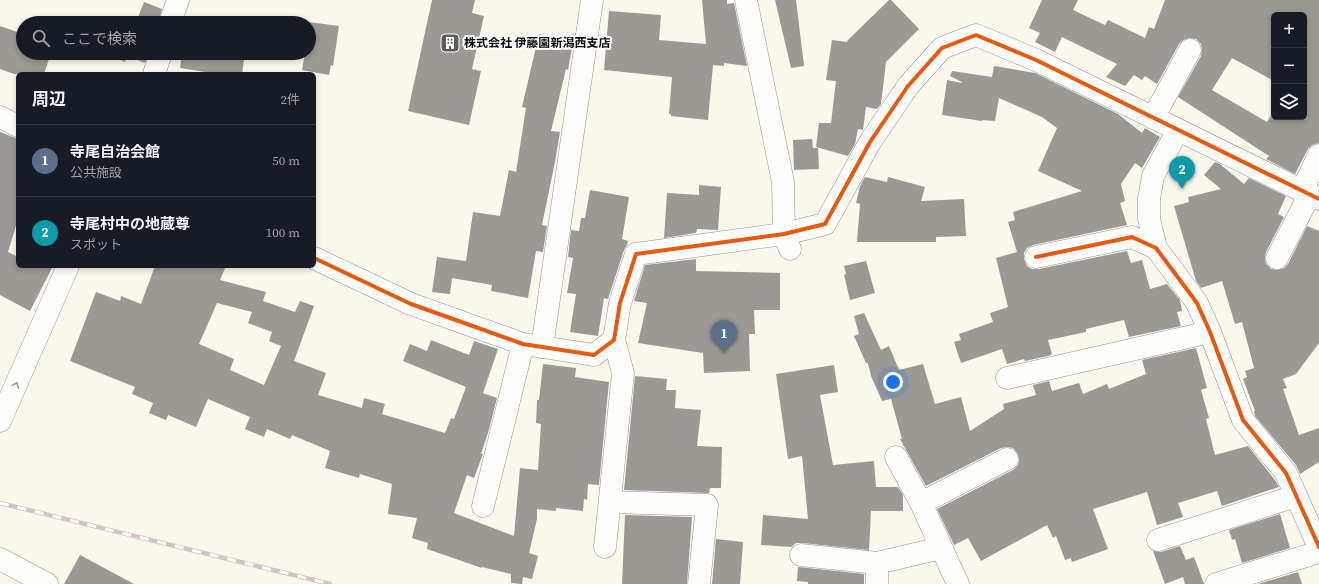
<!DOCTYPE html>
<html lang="ja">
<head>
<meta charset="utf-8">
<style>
	body { margin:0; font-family:"Source Serif 4","Noto Sans JP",serif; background:#20242c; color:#f1f3f6 }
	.controls { position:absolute; right:12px; top:12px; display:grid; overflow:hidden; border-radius:6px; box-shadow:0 2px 6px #0003 }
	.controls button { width:36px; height:36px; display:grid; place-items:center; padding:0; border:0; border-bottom:1px solid #363941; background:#171b24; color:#f1f3f6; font:20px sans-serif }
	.you { position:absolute; left:893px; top:382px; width:14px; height:14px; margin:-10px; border:3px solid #fff; border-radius:50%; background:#1a73e8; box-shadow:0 0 0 6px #1a73e833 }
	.badge { display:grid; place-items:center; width:26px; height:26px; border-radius:50%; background:#afb0af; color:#fff; font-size:13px; font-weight:700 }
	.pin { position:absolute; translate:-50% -33px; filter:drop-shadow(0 1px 2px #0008) }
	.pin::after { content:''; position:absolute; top:21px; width:14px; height:12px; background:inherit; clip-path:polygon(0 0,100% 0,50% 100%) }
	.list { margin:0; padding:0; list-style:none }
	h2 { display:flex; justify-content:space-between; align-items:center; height:52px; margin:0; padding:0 16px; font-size:17px }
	h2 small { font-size:13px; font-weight:400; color:#9ea1a6 }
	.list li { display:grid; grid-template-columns:26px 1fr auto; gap:12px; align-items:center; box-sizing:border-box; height:72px; padding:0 16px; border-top:1px solid #363941 }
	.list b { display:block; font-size:15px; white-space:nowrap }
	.list p { margin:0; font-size:13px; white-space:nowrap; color:#9ea1a6 }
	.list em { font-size:13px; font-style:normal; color:#9ea1a6 }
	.icon { flex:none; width:22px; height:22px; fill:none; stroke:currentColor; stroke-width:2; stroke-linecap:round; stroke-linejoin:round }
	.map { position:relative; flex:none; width:1319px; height:584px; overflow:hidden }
	.search { position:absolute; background:#171b24; box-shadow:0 2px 6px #0003; left:16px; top:16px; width:300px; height:44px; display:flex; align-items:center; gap:10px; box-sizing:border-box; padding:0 14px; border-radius:22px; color:#9ea1a6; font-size:15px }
	.panel { position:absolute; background:#171b24; box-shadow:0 2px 6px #0003; left:16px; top:72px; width:300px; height:196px; border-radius:6px }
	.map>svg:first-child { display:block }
	.building { fill:#9c9994; fill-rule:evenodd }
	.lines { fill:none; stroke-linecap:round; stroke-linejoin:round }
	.minor-casing { stroke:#92918c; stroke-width:23 }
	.minor { stroke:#fefefc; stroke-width:22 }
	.rail-casing { stroke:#d5c3c3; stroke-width:4.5 }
	.rail { stroke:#fff; stroke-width:3; stroke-dasharray:9; stroke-linecap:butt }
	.cycleway-casing { stroke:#fff; stroke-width:6 }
	.cycleway { stroke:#e8590c; stroke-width:4 }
	.oneway { stroke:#9c9c9b }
	.labels { text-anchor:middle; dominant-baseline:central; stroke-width:4; stroke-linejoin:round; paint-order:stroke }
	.poi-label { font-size:12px; font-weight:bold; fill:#0a0a0a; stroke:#fff; text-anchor:start }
</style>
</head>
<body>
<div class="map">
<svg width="1319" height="584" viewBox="0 0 1319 584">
	<rect width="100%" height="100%" fill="#faf7ed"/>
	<!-- building -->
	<g class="building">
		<polygon points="432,0 475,0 472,13 484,16 472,69 481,71 469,125 408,111"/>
		<polygon points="702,0 727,0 727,4 734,3 747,66 724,63 724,66 713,65 708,120 671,116 671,114 669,114 672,77 604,70 609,11 661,15 659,40 706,44"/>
		<polygon points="775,0 796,0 804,66 791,68"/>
		<polygon points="889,0 891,0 919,29 886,62 881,104 877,109 866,107 863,130 858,129 855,144 848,156 816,147 819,123 831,123 836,81 826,80 832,40 847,42 848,40"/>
		<path d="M1042 0H1078L1073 10 1105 25 1108 20 1145 38 1149 27 1154 29 1165 0H1319V143L1312 145 1308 149 1295 174 1266 159 1269 156 1178 97 1201 56 1202 49 1201 44 1196 39 1189 38 1183 40 1179 44 1157 84 1145 76 1142 80 1134 75 1125 86 1106 77 1117 64 1062 37 1055 52 1035 42 1040 33 1029 28ZM1274 15H1304V117H1274V110L1267 122 1212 90 1232 58 1274 81Z"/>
		<polygon points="144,2 162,9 158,23 136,23"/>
		<polygon points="309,22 339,26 333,66 331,65 329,75 302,70 305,53 309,53"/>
		<polygon points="0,26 23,34 23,53 51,53 44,74 14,74 0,69"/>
		<polygon points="539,34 573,43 568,70 566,69 551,131 560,132 555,162 542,225 547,226 543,252 536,251 528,298 491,291 492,285 452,278 450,294 432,292 437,257 466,261 473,212 500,216 509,170 516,172 526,108 522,107"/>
		<polygon points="105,53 148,53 145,63 127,56 125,62"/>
		<polygon points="182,53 245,53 242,74 218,74 180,68"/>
		<polygon points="994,66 1035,73 1118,114 1142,133 1145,128 1160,137 1142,168 1135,163 1121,184 1125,201 1120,203 1127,225 1033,245 1027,248 1024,253 1024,259 1027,266 1032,269 1039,269 1127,251 1131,263 1142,260 1150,289 1167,284 1180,300 1182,311 1177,312 1181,326 1129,337 1124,320 1086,329 1086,332 1048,340 1052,354 1048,356 1025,361 1024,359 1007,364 1002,349 961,363 954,342 961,340 959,334 993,322 990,313 1008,307 996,258 1017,252 1008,222 1015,220 1013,212 1082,191 1038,171 1057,128 1042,117 999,98 995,121 982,120 982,121 942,115 947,80 962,83 962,82 950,76 952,71 992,77"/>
		<polygon points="0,132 18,139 18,219 8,252 18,257 18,266 53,266 30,311 0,295"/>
		<polygon points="812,139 813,148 818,148 819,169 794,170 793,140"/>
		<polygon points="1215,162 1220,164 1244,184 1249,178 1286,196 1278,214 1284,217 1266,252 1265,258 1266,264 1271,269 1278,270 1284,268 1288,264 1307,226 1319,231 1319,343 1296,374 1283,379 1287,388 1283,389 1299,435 1319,428 1319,462 1300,474 1296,465 1255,416 1254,411 1255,411 1243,379 1247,377 1245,371 1254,368 1242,322 1235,324 1222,281 1201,288 1196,281 1174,206 1189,202 1188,197 1221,189 1204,175"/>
		<polygon points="865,177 887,182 888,177 925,187 921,201 964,199 966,236 936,237 936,242 857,242 860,204 856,203 860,186"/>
		<polygon points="699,185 721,187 718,230 697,229 696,233 664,238 667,193 699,195"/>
		<polygon points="590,190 629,197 622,239 628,241 627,245 624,250 608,299 604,298 598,336 570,332 576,294 567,293 573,258 568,257 571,230 579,231 581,218 585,218"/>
		<polygon points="696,259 696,271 780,273 780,310 754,310 755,334 749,334 750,371 704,373 703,353 638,343 647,303 634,301 645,265"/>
		<polygon points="866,261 875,293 850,300 844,275 846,274 844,266"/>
		<path d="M155 266H226L220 280 266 292 263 301 295 312 300 301 314 306 294 361 326 373 318 395 362 408 364 398 385 404 382 414 445 433 451 418 454 419 466 387 403 361 410 344 427 351 431 340 469 355 474 341 498 349 483 393 497 398 488 433 481 454H483L474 478 467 475 454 513 514 536 520 468 538 470 541 424 536 423 537 400H539L543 364 576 368 575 377 609 382 599 485 588 484 587 500 584 499 583 511 556 508V511L537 509V519L529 553 538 556 532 579 523 577 522 584 511 583V574L482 567V568L427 549 428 543 412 538 417 518 388 514 392 484 360 474 359 478 325 468 330 451 292 435 290 439 267 429 264 437 245 429 250 417 208 399 196 427 168 415 166 420 149 413 153 403 132 394 135 387 70 361 96 292 120 301 121 296 141 304ZM217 303 252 312 248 323 272 332 269 341 281 346 264 385 230 370 234 359 199 344Z"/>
		<polygon points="864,313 881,350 889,346 899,370 923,364 935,404 961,397 970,431 1004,409 1003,404 1036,395 1033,385 1049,381 1052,391 1079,383 1083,394 1107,384 1109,389 1146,374 1142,360 1196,348 1207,388 1201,390 1209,418 1206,419 1215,455 1248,446 1275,480 1279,487 1222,506 1217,491 1178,503 1183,517 1157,525 1147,492 1093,509 1108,549 1072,562 1071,558 1065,560 1056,536 1053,538 1047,525 981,561 968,538 954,545 937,509 1013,470 1018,465 1019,460 1018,454 1013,448 1007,447 1001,448 926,486 900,439 902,439 891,399 882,401 871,376 868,363 866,363 854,336 859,334 854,316"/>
		<polygon points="834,365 838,392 820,395 833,465 874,461 876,487 898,487 903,495 903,511 871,511 869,550 802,543 796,543 791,547 761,545 763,515 808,519 802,456 788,459 776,374"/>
		<polygon points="635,376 667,379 666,390 676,390 675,408 701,410 697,446 722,447 721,488 710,488 709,493 624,490"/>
		<polygon points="1280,514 1290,548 1242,563 1235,539 1232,540 1229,530"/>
		<polygon points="625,515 692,517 687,584 622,584"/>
		<polygon points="716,539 743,542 740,584 712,584"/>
		<polygon points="1180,546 1186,560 1194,557 1204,584 1185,584 1183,577 1165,584 1153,551 1161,552"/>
		<polygon points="80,555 134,584 64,584"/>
		<polygon points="798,567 864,574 864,584 808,584 808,582 797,581"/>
		<polygon points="1298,572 1302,584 1258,584"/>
	</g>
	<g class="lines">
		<defs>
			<g id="minor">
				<polyline points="746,0 783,182 784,234 790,249"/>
				<polyline points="170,23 178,0"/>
				<polyline points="154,74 161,53"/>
				<polyline points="0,117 18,126"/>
				<polyline points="1153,118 1190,50"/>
				<polyline points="1302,191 1319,155"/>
				<polyline points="1156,248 1149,219 1149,199 1153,176 1178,130"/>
				<polyline points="1036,257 1132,237 1156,248 1197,303 1210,332 1243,420 1286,473 1319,547"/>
				<polyline points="314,258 411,304 523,344 594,355 614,340 620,303 636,254 784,234 825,224 870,142 908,86 942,48 976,35 1036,60 1319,199"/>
				<polyline points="1277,258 1310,194"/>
				<polyline points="542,347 592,0"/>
				<polyline points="1007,378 1210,332"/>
				<polyline points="0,421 68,266"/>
				<polyline points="896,457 921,503 958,584"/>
				<polyline points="610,502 707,505 699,584"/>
				<polyline points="921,503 1007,459"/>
				<polyline points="483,506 523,344"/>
				<polyline points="1158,540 1296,496"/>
				<polyline points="605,547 623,373 614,340"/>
				<polyline points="801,555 877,563 941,548"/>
				<polyline points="0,559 47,584"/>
				<polyline points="877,563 877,584"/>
				<polyline points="1216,584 1319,552"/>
			</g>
		</defs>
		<!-- minor casing -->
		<use href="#minor" class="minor-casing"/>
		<!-- minor -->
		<use href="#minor" class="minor"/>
		<defs>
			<polyline id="rail" points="0,503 330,584"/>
		</defs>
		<!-- rail casing -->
		<use href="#rail" class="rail-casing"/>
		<!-- rail -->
		<use href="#rail" class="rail"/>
		<defs>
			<g id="cycleway">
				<polyline points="1036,257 1132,237 1156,248 1197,303 1210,332 1243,420 1286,473 1319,547"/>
				<polyline points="314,258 411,304 523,344 594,355 614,340 620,303 636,254 784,234 825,224 870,142 908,86 942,48 976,35 1036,60 1319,199"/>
			</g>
		</defs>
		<!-- cycleway casing -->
		<use href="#cycleway" class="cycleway-casing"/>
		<!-- cycleway -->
		<use href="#cycleway" class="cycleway"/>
	</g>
	<!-- one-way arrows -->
	<defs><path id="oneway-chevron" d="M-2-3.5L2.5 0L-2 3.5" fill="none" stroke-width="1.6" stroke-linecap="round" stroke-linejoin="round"/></defs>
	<use class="oneway" href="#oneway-chevron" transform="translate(16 385) rotate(-66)"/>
	<!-- icons -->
	<defs>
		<symbol id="building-square" viewBox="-11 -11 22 22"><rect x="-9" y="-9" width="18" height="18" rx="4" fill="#5e5d59" stroke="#fff"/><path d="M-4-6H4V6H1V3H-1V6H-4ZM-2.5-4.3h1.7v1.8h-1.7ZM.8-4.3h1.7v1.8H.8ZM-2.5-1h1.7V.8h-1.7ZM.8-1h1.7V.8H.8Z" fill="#fff"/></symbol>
	</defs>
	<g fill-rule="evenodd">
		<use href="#building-square" x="439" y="32" width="22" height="22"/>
	</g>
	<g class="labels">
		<!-- poi labels -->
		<g class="poi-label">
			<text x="464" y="43">株式会社 伊藤園新潟西支店</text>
		</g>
	</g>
</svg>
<div class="controls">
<button>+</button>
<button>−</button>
<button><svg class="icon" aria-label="layers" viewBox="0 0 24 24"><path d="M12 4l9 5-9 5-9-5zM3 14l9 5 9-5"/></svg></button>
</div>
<div class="you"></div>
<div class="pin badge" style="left:724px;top:353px;background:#5c6f8a">1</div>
<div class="pin badge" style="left:1182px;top:189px;background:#0f9aa8">2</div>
<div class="search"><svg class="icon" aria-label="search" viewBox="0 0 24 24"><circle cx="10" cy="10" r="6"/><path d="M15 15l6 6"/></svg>ここで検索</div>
<section class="panel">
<h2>周辺<small>2件</small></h2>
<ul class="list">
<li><span class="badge" style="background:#5c6f8a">1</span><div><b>寺尾自治会館</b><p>公共施設</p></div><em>50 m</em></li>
<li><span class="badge" style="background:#0f9aa8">2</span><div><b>寺尾村中の地蔵尊</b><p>スポット</p></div><em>100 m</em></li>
</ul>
</section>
</div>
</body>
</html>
